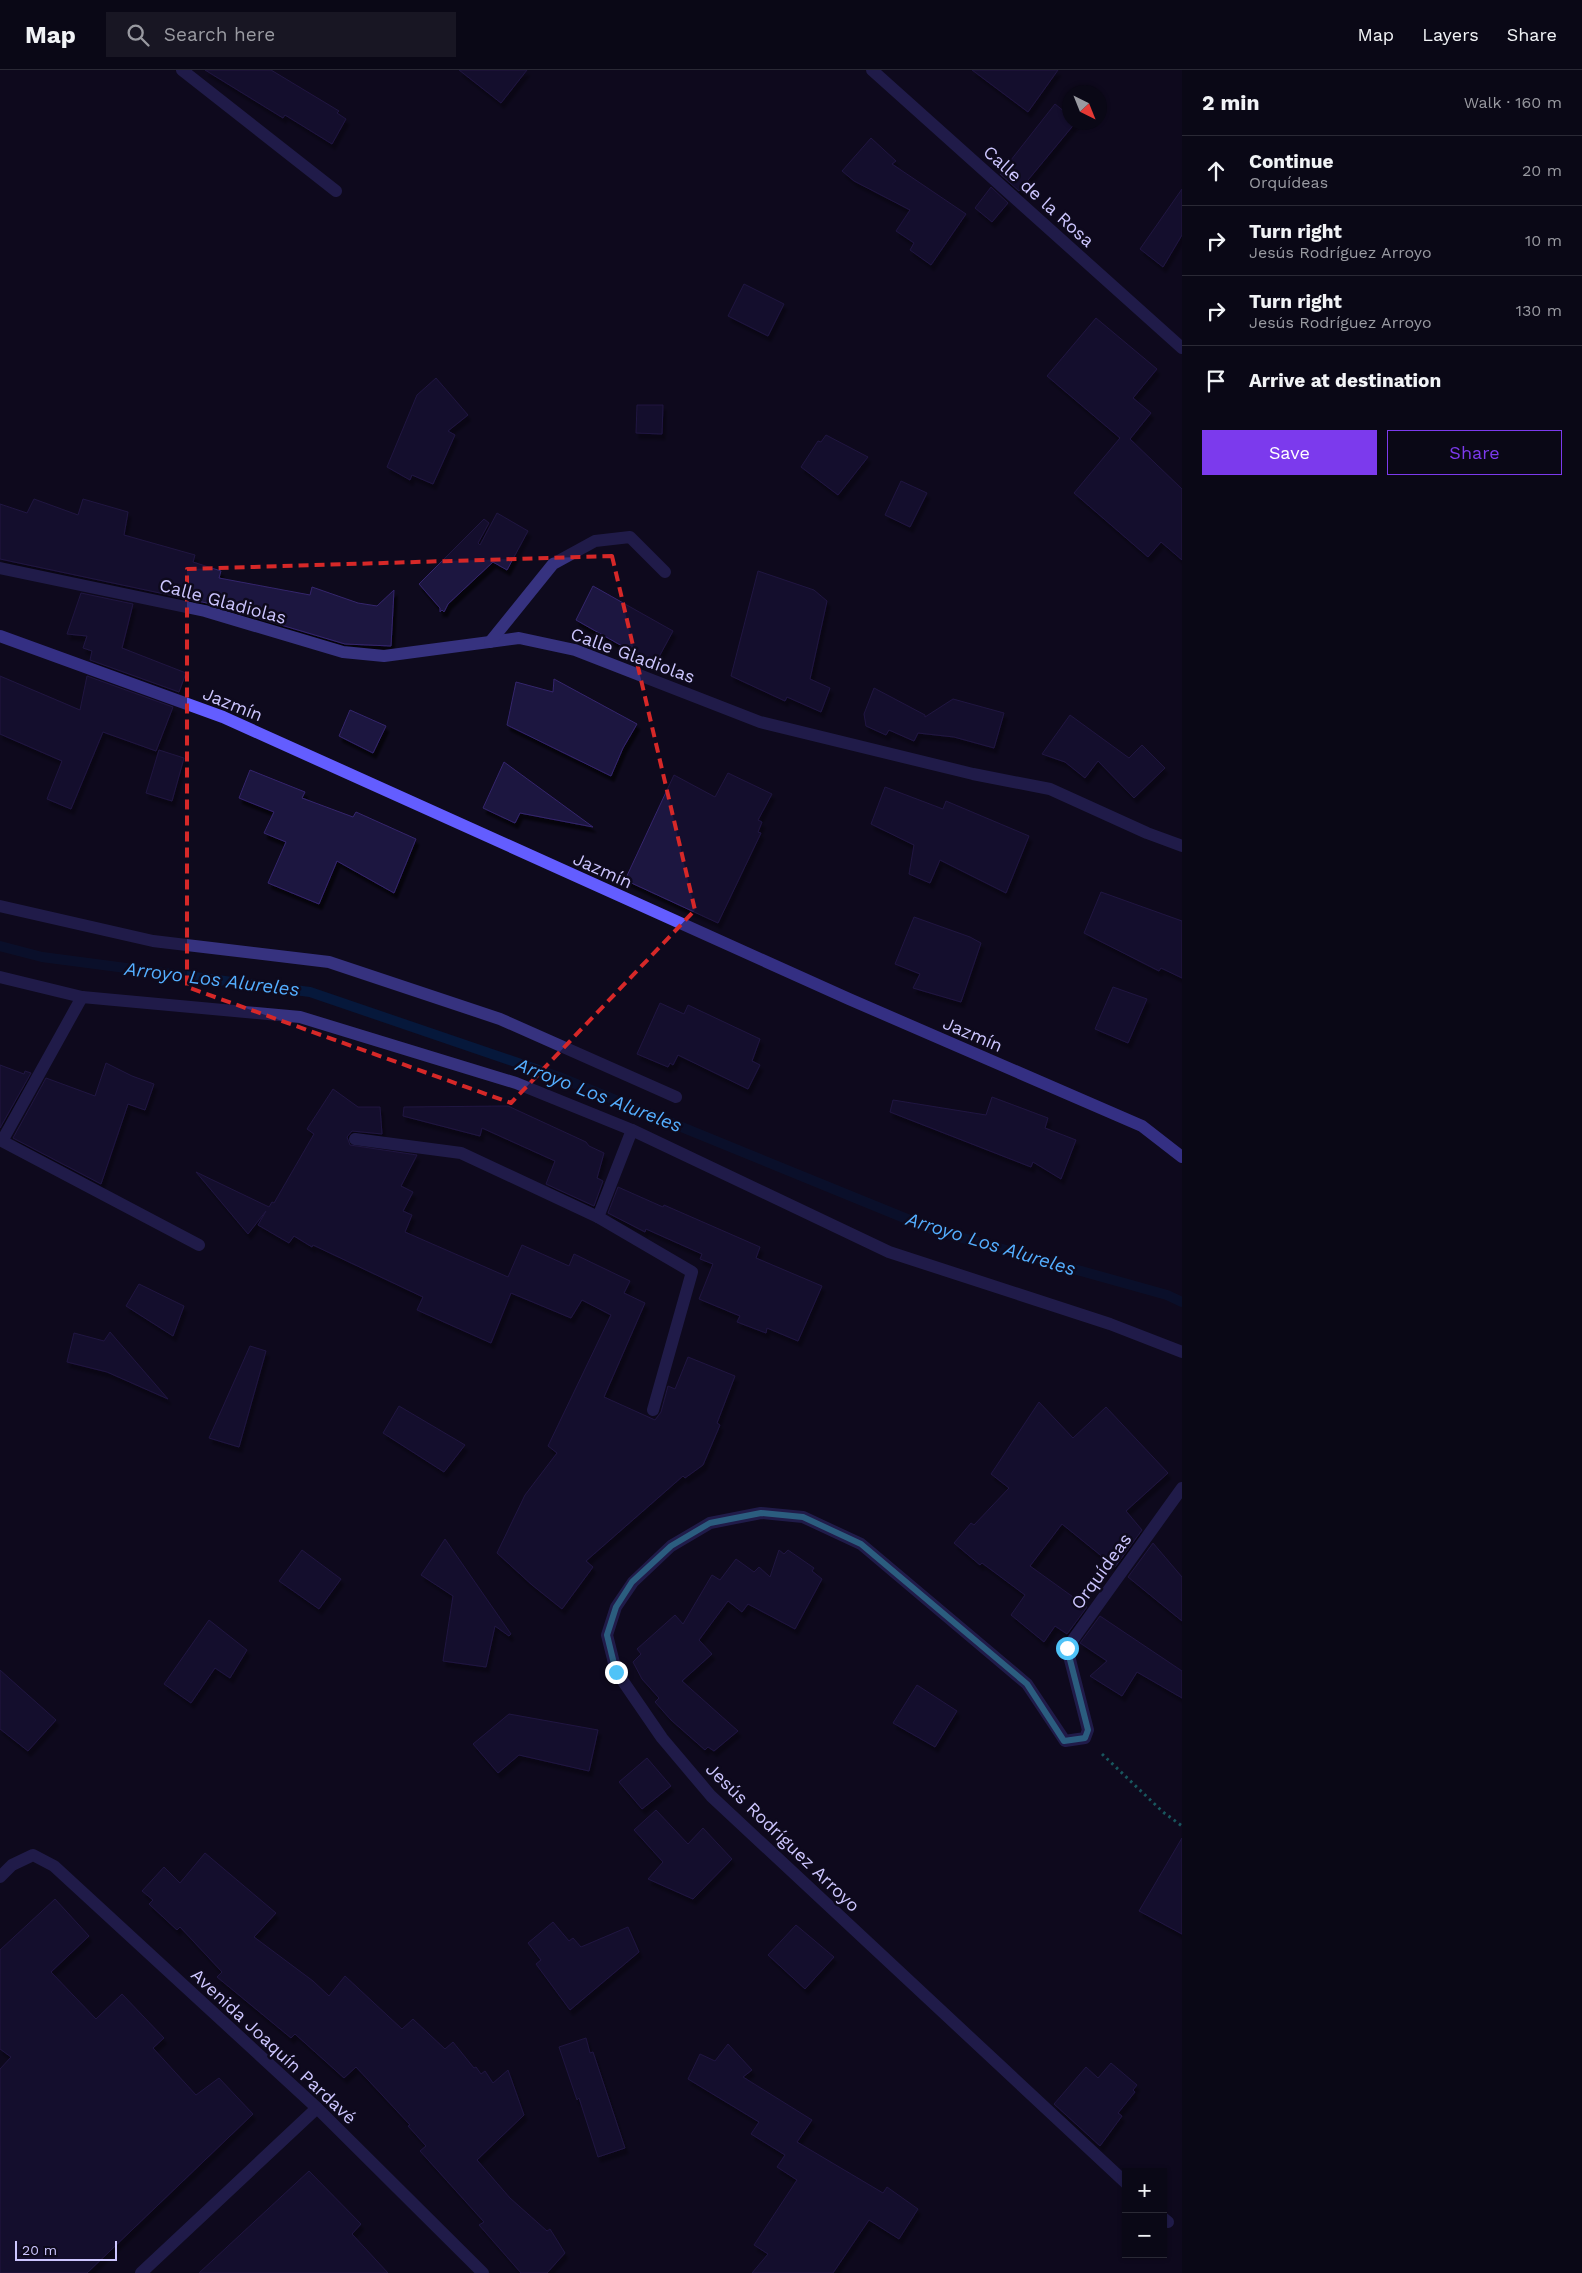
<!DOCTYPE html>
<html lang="en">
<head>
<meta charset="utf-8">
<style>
	body { margin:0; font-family:"Work Sans",sans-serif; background:#181623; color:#f1f3f6 }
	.controls { position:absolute; right:15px; bottom:15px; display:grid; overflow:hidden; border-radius:0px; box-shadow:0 1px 4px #0004 }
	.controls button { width:45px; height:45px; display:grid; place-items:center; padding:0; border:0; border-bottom:1px solid #2a2935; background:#0a0816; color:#f1f3f6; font:25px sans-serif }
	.compass { position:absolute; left:1062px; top:15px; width:45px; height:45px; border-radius:50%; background:#0a0816; box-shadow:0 1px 4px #0004; rotate:137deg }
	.scale { position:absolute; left:15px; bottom:12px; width:102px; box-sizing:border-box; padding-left:5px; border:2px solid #cdc6ff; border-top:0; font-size:14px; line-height:18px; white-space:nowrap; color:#cdc6ff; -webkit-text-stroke:4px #0e0a1d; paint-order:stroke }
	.stop { position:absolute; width:15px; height:15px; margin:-11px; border:4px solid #4fc3f7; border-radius:50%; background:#fff }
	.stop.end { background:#4fc3f7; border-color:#fff; box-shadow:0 1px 5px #0008 }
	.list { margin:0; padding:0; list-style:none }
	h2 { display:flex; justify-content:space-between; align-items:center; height:65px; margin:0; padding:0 20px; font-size:21px }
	h2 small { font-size:16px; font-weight:400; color:#999aa1 }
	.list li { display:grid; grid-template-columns:32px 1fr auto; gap:15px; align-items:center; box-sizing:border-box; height:70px; padding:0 20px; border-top:1px solid #2a2935 }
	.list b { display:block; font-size:19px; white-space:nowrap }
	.list p { margin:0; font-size:16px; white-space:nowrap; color:#999aa1 }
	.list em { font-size:16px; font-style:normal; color:#999aa1 }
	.actions { display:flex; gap:10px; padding:15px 20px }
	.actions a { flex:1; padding:11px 0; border:1px solid #7c3aed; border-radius:0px; text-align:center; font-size:18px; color:#7c3aed }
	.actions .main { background:#7c3aed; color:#fff }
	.icon { flex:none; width:28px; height:28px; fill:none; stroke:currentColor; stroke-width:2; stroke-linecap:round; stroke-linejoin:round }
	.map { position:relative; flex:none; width:1182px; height:2203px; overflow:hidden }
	header { display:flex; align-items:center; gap:30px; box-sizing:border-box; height:70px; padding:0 25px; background:#0a0816; border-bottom:1px solid #2a2935 }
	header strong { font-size:24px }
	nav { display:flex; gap:28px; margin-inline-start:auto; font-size:18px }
	.search { width:350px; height:45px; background:#181623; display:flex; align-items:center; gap:12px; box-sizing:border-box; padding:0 18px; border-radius:0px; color:#999aa1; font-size:19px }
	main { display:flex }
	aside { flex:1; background:#0a0816 }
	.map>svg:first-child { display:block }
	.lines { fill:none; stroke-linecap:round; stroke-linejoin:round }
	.stream { stroke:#06183b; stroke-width:10 }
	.building { fill:#1e153f; stroke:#34266d; filter:url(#shadow) }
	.path { stroke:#25b4ad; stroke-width:3; stroke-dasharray:2.5 4; stroke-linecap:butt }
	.minor { stroke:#36327f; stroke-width:12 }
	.secondary { stroke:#635dff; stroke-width:12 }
	.route { stroke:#4fc3f7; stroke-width:6 }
	.marked { fill:none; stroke:#d62828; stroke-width:4; stroke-dasharray:10 6; stroke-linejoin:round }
	.labels { text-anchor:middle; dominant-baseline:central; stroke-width:5; stroke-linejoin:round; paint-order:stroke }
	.street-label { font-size:18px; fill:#cdc6ff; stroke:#0e0a1d }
	.water-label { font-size:19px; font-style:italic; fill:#54aeff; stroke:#0e0a1d }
</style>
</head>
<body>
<header>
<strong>Map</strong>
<div class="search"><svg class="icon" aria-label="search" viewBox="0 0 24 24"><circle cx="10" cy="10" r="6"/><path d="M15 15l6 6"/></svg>Search here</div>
<nav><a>Map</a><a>Layers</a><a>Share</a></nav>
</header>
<main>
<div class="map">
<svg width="1182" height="2203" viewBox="0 0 1182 2203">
	<defs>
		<filter id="shadow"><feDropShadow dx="3" dy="5.5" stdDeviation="1" flood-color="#0009"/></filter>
	</defs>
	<rect width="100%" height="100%" fill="#0e0a1d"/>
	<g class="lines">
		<!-- stream -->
		<polyline class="stream" points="0,876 42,887 310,922 559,1007 934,1160 1167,1225 1182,1232"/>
	</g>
	<!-- building -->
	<g class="building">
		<polygon points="205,0 271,0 339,41 337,43 346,49 332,74 285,45 283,48"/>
		<polygon points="459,0 527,0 501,33"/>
		<polygon points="972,0 1058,0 1028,42"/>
		<polygon points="1055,34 1070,46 1070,52 1076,52 1019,121 1000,104"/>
		<polygon points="871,68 896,91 892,94 966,144 931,195 910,180 914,173 896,161 910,140 854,111 842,101"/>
		<polygon points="991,117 1008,133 992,152 975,138"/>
		<polygon points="1182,119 1182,165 1163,197 1140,179"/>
		<polygon points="744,214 784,234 768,266 728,246"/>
		<polygon points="1096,248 1157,299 1133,328 1151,343 1130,369 1182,419 1182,490 1161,472 1148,487 1074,423 1120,368 1047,306"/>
		<polygon points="436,308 468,345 448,361 455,365 433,414 412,405 410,410 387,397 417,325"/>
		<polygon points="637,335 663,335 662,364 636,363"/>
		<polygon points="826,365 868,387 838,425 801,397 818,371 821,372"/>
		<polygon points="901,411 927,423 910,457 885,445"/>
		<polygon points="34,429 78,445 83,429 128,442 124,465 195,485 193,492 221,501 219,508 310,525 312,517 358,533 377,536 394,520 391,576 345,574 207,533 0,489 0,434 27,443"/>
		<polygon points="497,443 528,461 507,500 493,492 448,534 444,542 442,540 440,542 440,538 419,514 484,449 489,453 478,473 480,475"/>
		<polygon points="758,501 814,520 827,531 810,609 830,618 821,642 787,627 785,631 731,606"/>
		<polygon points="593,516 673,561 654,596 629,584 631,581 576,550"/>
		<polygon points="81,523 133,534 122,578 186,603 179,622 90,590 92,581 83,578 87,566 67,564"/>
		<polygon points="0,606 80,640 87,606 173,637 156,681 103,662 71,739 47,729 62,691 0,664"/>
		<polygon points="554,609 637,654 623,678 611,706 507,655 516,612 553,622"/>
		<polygon points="874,618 925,645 925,647 953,629 1004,643 994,678 954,667 918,663 914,671 889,660 886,665 866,656 864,644"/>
		<polygon points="350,640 386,656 373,683 339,666"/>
		<polygon points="1070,645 1129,688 1142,675 1165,698 1134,728 1098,691 1085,708 1065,692 1042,684"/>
		<polygon points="159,680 184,688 172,731 146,723"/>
		<polygon points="504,692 593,757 520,743 515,753 483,738"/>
		<polygon points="250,700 305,722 302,728 353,747 356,742 416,769 394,823 337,791 319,834 268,813 286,772 264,763 274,742 239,728"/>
		<polygon points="728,703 772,724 758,750 762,752 758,762 761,763 718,853 625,810 674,705 715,727"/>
		<polygon points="885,717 943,739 946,731 1029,766 1006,823 940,790 930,813 909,804 914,775 871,754"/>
		<polygon points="1101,822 1182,851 1182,908 1161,898 1159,901 1084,863"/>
		<polygon points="914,847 970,867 981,873 961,932 913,918 920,904 895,894"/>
		<polygon points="1113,917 1147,929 1128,973 1095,959"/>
		<polygon points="660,933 684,944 688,935 760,969 752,991 760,995 748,1019 678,985 673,995 670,993 668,997 637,984"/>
		<polygon points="106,993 132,1006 154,1014 145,1040 128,1034 101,1114 13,1068 46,1008 95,1026"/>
		<polygon points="0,995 24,1004 25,1001 31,1003 0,1058"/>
		<polygon points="333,1019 358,1037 380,1037 382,1064 352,1061 347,1067 350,1075 417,1085 401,1116 413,1122 403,1141 412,1145 405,1162 508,1207 522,1175 569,1196 574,1184 630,1211 624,1223 645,1233 604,1327 655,1350 661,1342 668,1316 675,1319 688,1287 735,1306 717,1353 720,1355 703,1395 685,1408 683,1406 586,1491 593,1497 562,1539 532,1515 497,1483 525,1425 557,1383 548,1376 611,1245 582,1230 571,1248 511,1223 491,1273 417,1240 423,1227 313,1175 312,1177 294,1166 289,1173 258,1155 266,1141 248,1164 196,1102 269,1137 272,1132 274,1133 314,1064 307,1059"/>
		<polygon points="992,1027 1048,1048 1045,1058 1076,1070 1061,1109 1033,1092 1031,1097 890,1042 893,1030 986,1045"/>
		<polygon points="508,1036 586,1072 589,1076 604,1083 597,1108 603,1111 594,1136 546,1114 555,1091 482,1058 480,1066 403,1046 404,1037"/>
		<polygon points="618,1117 663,1137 664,1135 760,1177 756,1188 822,1216 798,1271 767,1258 766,1263 737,1252 740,1246 699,1229 713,1194 700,1189 702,1184 646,1159 645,1162 608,1143"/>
		<polygon points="139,1214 184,1236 173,1266 126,1236"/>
		<polygon points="110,1262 168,1329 107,1302 67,1292 74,1263 104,1271"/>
		<polygon points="250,1276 266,1281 239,1377 209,1368"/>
		<polygon points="1039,1332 1073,1368 1106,1337 1168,1403 1126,1441 1142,1460 1115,1497 1062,1454 1030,1496 1087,1537 1067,1564 1055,1556 1044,1572 1011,1545 1025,1525 982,1493 980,1495 954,1473 971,1453 974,1455 1009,1418 991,1404"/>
		<polygon points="399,1336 465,1375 444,1402 383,1363"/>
		<polygon points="445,1469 511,1564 509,1566 495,1556 486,1597 443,1591 453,1526 421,1505"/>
		<polygon points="1153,1473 1182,1507 1182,1551 1128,1507"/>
		<polygon points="302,1480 341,1509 319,1539 279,1511"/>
		<polygon points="779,1480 784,1484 788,1480 814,1498 812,1501 822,1509 795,1559 748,1534 742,1542 728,1531 699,1570 712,1584 682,1611 738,1661 714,1681 708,1677 705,1680 671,1650 655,1632 659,1628 642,1609 633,1592 641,1584 637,1579 675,1545 683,1554 712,1505 720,1510 736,1489 754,1502 759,1497 770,1507"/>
		<polygon points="1100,1546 1182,1601 1182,1628 1137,1602 1122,1626 1090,1606 1107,1591 1080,1573"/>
		<polygon points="209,1550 247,1580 230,1608 215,1598 191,1633 164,1614"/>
		<polygon points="0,1600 56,1650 28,1681 0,1659"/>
		<polygon points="917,1615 957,1641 935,1677 893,1653"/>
		<polygon points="509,1644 598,1660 589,1701 519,1685 498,1703 473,1674"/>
		<polygon points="647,1688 671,1716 642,1739 619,1712"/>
		<polygon points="656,1740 688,1774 703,1758 732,1789 693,1829 648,1809 663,1792 634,1760"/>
		<polygon points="1182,1768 1182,1864 1139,1841"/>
		<polygon points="205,1783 276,1843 254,1867 313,1911 329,1926 345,1906 402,1959 413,1949 445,1979 453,1972 474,1998 476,1997 481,2004 485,2001 493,2013 508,2000 524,2045 477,2090 510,2128 547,2161 550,2159 565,2183 547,2203 521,2203 479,2155 484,2152 420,2081 426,2076 408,2056 410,2055 356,1997 344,2008 295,1964 291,1968 217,1907 222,1902 180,1857 177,1860 149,1834 153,1830 142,1821 164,1797 180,1813"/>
		<polygon points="55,1829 89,1866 51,1902 96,1949 122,1924 164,1968 153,1978 196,2025 219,2008 253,2044 87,2203 0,2203 0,1999 11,1987 0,1979 0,1880"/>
		<polygon points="553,1852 569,1871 573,1868 581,1877 628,1857 639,1882 570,1940 536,1894 541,1890 528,1873"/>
		<polygon points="796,1855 834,1887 805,1919 768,1885"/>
		<polygon points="586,1968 590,1983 593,1982 625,2078 598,2087 579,2028 577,2030 559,1977"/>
		<polygon points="728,1974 752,2000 743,2007 812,2050 797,2072 883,2123 887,2117 918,2139 899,2169 869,2150 833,2203 752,2203 768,2184 754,2175 797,2110 777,2097 785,2085 751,2064 759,2052 688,2009 700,1984 715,1991"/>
		<polygon points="1111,1993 1137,2015 1133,2020 1135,2022 1118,2043 1122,2046 1100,2076 1054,2034 1086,1997 1098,2008"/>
		<polygon points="309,2101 361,2154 352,2164 388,2203 199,2203"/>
	</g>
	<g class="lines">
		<!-- path -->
		<polyline class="path" points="1102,1684 1163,1742 1182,1756"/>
		<!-- minor -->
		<g class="minor">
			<polyline points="182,0 336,121"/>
			<polyline points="872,0 1182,278"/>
			<polyline points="0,498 205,541 343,582 384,586 519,568 575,580 760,652 973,704 1050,719 1147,763 1182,776"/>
			<polyline points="490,572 553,494 595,471 630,467 665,502"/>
			<polyline points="0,836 153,871 329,892 500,949 676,1027"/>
			<polyline points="0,907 82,927 300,947 516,1013 632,1060 889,1182 1110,1254 1182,1282"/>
			<polyline points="82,927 2,1071 199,1175"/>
			<polyline points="632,1060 598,1147 692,1202 653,1340"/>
			<polyline points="355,1069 461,1083 598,1147"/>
			<polyline points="0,1807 12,1795 33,1785 54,1796 317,2038 483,2203"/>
			<polyline points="1126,2113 711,1726 662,1668 616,1601 607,1565 616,1537 633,1512 671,1476 710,1453 761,1443 803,1447 861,1474 1027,1614 1065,1671 1085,1668 1088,1660 1067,1578 1182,1418"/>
			<polyline points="1163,2148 1168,2152"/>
			<polyline points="141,2203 317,2038"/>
		</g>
		<!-- secondary -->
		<polyline class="secondary" points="0,566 223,647 849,929 1142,1056 1182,1087"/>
	</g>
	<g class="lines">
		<!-- route -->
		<polyline class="route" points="616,1602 607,1565 616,1537 632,1512 671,1476 710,1453 761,1443 803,1447 861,1474 1027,1614 1064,1671 1085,1668 1088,1660 1067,1578"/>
	</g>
	<!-- marked area -->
	<path d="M0 0H1182V2203H0ZM612 486 695 840 511 1033 187 917V499Z" fill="#0e0a1d" fill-opacity=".55" fill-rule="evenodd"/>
	<path class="marked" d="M612 486 695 840 511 1033 187 917V499Z"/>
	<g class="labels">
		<!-- street labels -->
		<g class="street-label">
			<text transform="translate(1039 126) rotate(42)">Calle de la Rosa</text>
			<text transform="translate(223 531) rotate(15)">Calle Gladiolas</text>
			<text transform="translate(633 585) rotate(20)">Calle Gladiolas</text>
			<text transform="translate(233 634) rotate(22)">Jazmín</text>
			<text transform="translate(603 800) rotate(24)">Jazmín</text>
			<text transform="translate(973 964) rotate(23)">Jazmín</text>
			<text transform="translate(1101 1501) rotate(-54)">Orquídeas</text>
			<text transform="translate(783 1767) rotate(44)">Jesús Rodríguez Arroyo</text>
			<text transform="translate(274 1976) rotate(43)">Avenida Joaquín Pardavé</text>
		</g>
		<!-- water labels -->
		<g class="water-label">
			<text transform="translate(212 909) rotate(7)">Arroyo Los Alureles</text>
			<text transform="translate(599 1025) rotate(21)">Arroyo Los Alureles</text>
			<text transform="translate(991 1174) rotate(17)">Arroyo Los Alureles</text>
		</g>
	</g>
</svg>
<div class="controls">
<button>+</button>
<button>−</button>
</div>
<svg class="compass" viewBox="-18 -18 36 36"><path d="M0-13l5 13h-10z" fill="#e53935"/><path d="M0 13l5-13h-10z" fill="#999aa1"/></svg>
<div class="scale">20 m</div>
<div class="stop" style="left:1067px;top:1578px"></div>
<div class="stop end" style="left:616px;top:1602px"></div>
</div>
<aside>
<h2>2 min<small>Walk · 160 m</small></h2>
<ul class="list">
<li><svg class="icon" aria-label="ahead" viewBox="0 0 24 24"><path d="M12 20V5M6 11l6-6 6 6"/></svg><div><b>Continue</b><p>Orquídeas</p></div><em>20 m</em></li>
<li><svg class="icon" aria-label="right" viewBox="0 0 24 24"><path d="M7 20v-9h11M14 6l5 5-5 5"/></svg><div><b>Turn right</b><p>Jesús Rodríguez Arroyo</p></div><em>10 m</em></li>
<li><svg class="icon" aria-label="right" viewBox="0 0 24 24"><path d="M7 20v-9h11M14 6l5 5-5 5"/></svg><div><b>Turn right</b><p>Jesús Rodríguez Arroyo</p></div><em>130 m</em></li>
<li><svg class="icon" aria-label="arrive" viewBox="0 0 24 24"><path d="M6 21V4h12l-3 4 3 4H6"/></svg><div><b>Arrive at destination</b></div></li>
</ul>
<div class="actions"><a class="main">Save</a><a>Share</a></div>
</aside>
</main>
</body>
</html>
